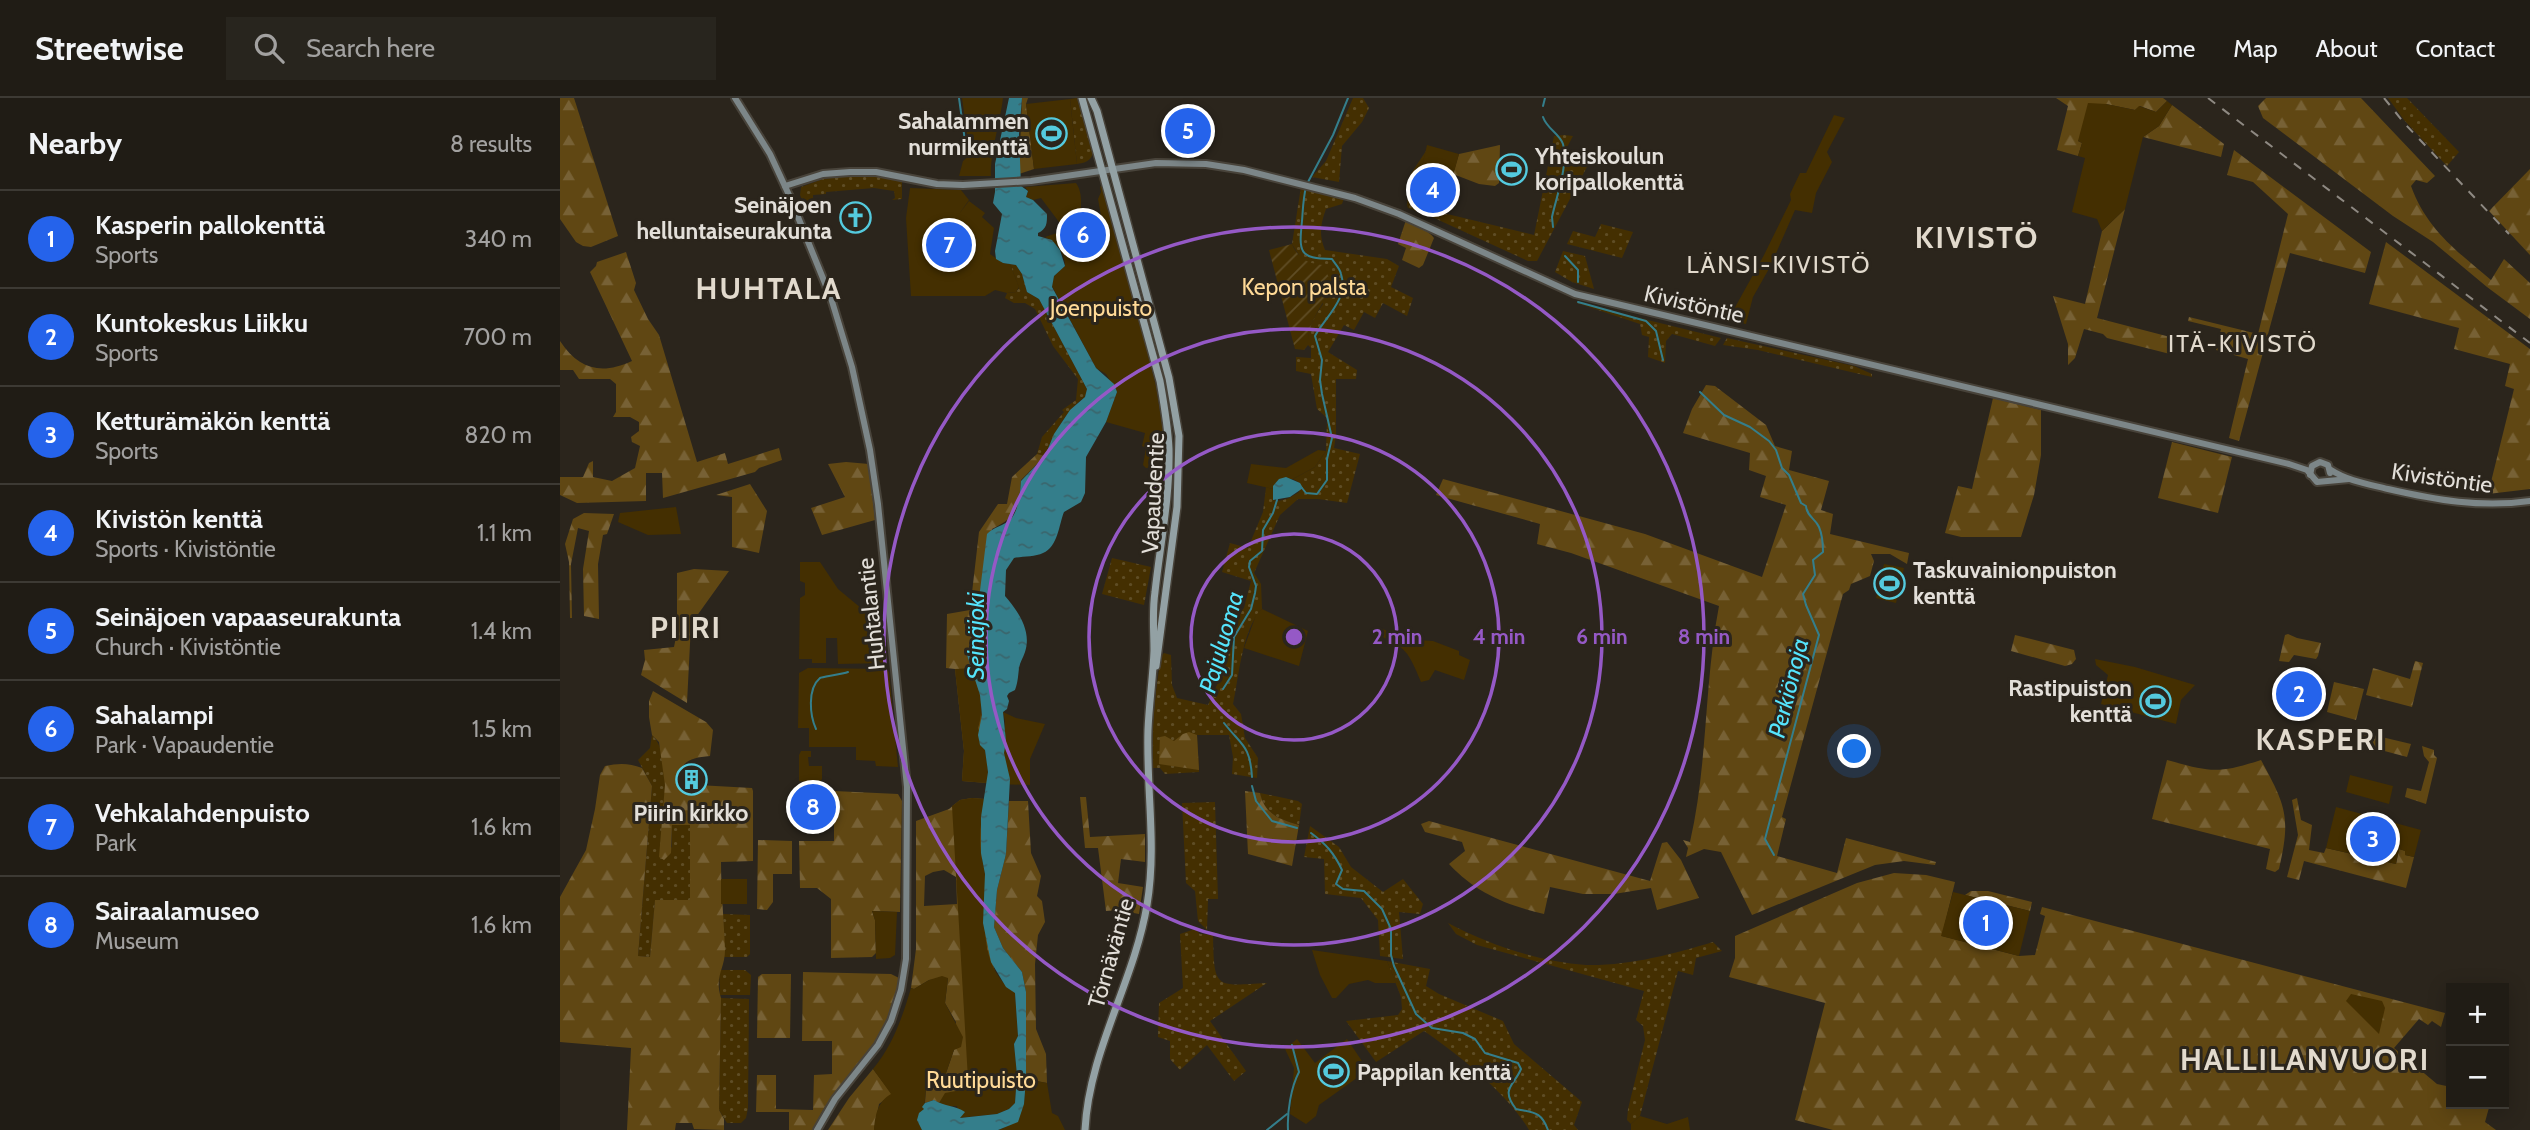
<!DOCTYPE html>
<html lang="en">
<head>
<meta charset="utf-8">
<style>
	body { margin:0; font-family:Cabin,sans-serif; background:#28251e; color:#f1f3f6 }
	.controls { position:absolute; right:21px; bottom:21px; display:grid; overflow:hidden; border-radius:0px; box-shadow:0 4px 18px #0003 }
	.controls button { width:63px; height:63px; display:grid; place-items:center; padding:0; border:0; border-bottom:2px solid #3d3a34; background:#201c15; color:#f1f3f6; font:35px sans-serif }
	.you { position:absolute; left:1295px; top:654px; width:24px; height:24px; margin:-18px; border:5px solid #fff; border-radius:50%; background:#1a73e8; box-shadow:0 0 0 10px #1a73e833 }
	.badge { display:grid; place-items:center; width:46px; height:46px; border-radius:50%; background:#2563eb; color:#fff; font-size:23px; font-weight:700 }
	.pin { position:absolute; translate:-50% -50%; border:4px solid #fff; box-shadow:0 2px 7px #0006 }
	.list { margin:0; padding:0; list-style:none }
	h2 { display:flex; justify-content:space-between; align-items:center; height:91px; margin:0; padding:0 28px; font-size:30px }
	h2 small { font-size:23px; font-weight:400; color:#a2a1a0 }
	.list li { display:grid; grid-template-columns:46px 1fr auto; gap:21px; align-items:center; box-sizing:border-box; height:98px; padding:0 28px; border-top:2px solid #3d3a34 }
	.list b { display:block; font-size:26px; white-space:nowrap }
	.list p { margin:0; font-size:23px; white-space:nowrap; color:#a2a1a0 }
	.list em { font-size:23px; font-style:normal; color:#a2a1a0 }
	.icon { flex:none; width:38px; height:38px; fill:none; stroke:currentColor; stroke-width:2; stroke-linecap:round; stroke-linejoin:round }
	.map { position:relative; flex:none; width:1970px; height:1032px; overflow:hidden }
	header { display:flex; align-items:center; gap:42px; box-sizing:border-box; height:98px; padding:0 35px; background:#201c15; border-bottom:2px solid #3d3a34 }
	header strong { font-size:33px }
	nav { display:flex; gap:38px; margin-inline-start:auto; font-size:24px }
	.search { width:490px; height:63px; background:#28251e; display:flex; align-items:center; gap:18px; box-sizing:border-box; padding:0 24px; border-radius:0px; color:#a2a1a0; font-size:26px }
	main { display:flex }
	aside { flex:1; background:#201c15 }
	.map>svg:first-child { display:block }
	.grass { fill:url(#grass-dots) }
	.forest { fill:url(#forest-firs); fill-rule:evenodd }
	.park { fill:#442f01 }
	.garden { fill:url(#garden-furrows) }
	.water { fill:url(#water-ripples) }
	.lines { fill:none; stroke-linecap:round; stroke-linejoin:round }
	.stream { stroke:#347e8b; stroke-width:2 }
	.secondary-casing { stroke:#48433a; stroke-width:10 }
	.primary-casing { stroke:#48433a; stroke-width:10 }
	.secondary { stroke:#7c8688; stroke-width:6 }
	.primary { stroke:#93a1a4; stroke-width:7 }
	.rail { stroke:#8e8982; stroke-width:2; stroke-dasharray:9 9; stroke-linecap:butt }
	.ring { fill:none; stroke:#9559c6; stroke-width:3.5 }
	.labels { text-anchor:middle; dominant-baseline:central; stroke-width:6; stroke-linejoin:round; paint-order:stroke }
	.poi-label { font-size:23px; font-weight:bold; fill:#e3dfd9; stroke:#2b251c; text-anchor:end }
	.park-label { font-size:23px; fill:#ffda97; stroke:#2b251c }
	.street-label { font-size:23px; fill:#e3dfd9; stroke:#2b251c }
	.neighbourhood-label { font-size:24px; letter-spacing:2px; fill:#e2dacd; stroke:#2b251c }
	.water-label { font-size:24px; font-style:italic; fill:#55e4fc; stroke:#2b251c }
	.district-label { font-size:30px; font-weight:bold; letter-spacing:2px; fill:#e2dacd; stroke:#2b251c }
	.centre { fill:#9559c6; stroke:#2b251c; stroke-width:3.5 }
	.ring-label { font-size:21px; text-anchor:middle; font-weight:bold; fill:#9559c6; stroke:#2b251c; stroke-width:6; stroke-linejoin:round; paint-order:stroke }
</style>
</head>
<body>
<header>
<strong>Streetwise</strong>
<div class="search"><svg class="icon" aria-label="search" viewBox="0 0 24 24"><circle cx="10" cy="10" r="6"/><path d="M15 15l6 6"/></svg>Search here</div>
<nav><a>Home</a><a>Map</a><a>About</a><a>Contact</a></nav>
</header>
<main>
<aside>
<h2>Nearby<small>8 results</small></h2>
<ul class="list">
<li><span class="badge">1</span><div><b>Kasperin pallokenttä</b><p>Sports</p></div><em>340 m</em></li>
<li><span class="badge">2</span><div><b>Kuntokeskus Liikku</b><p>Sports</p></div><em>700 m</em></li>
<li><span class="badge">3</span><div><b>Ketturämäkön kenttä</b><p>Sports</p></div><em>820 m</em></li>
<li><span class="badge">4</span><div><b>Kivistön kenttä</b><p>Sports · Kivistöntie</p></div><em>1.1 km</em></li>
<li><span class="badge">5</span><div><b>Seinäjoen vapaaseurakunta</b><p>Church · Kivistöntie</p></div><em>1.4 km</em></li>
<li><span class="badge">6</span><div><b>Sahalampi</b><p>Park · Vapaudentie</p></div><em>1.5 km</em></li>
<li><span class="badge">7</span><div><b>Vehkalahdenpuisto</b><p>Park</p></div><em>1.6 km</em></li>
<li><span class="badge">8</span><div><b>Sairaalamuseo</b><p>Museum</p></div><em>1.6 km</em></li>
</ul>
</aside>
<div class="map">
<svg width="1970" height="1032" viewBox="0 0 1970 1032">
	<defs>
		<pattern id="grass-dots" width="8" height="8" patternUnits="userSpaceOnUse" patternTransform="scale(1.75)"><rect width="8" height="8" fill="#442f01"/><path d="M2 2h.1M6 6h.1" fill="none" stroke="#5f4d25" stroke-width="1.8" stroke-linecap="round"/></pattern>
		<pattern id="forest-firs" width="22" height="20" patternUnits="userSpaceOnUse" patternTransform="scale(1.75)"><rect width="22" height="20" fill="#604713"/><path d="M5 1l3.5 6h-7zM16 11l3.5 6h-7z" fill="#776135"/></pattern>
		<pattern id="garden-furrows" width="10" height="10" patternUnits="userSpaceOnUse" patternTransform="scale(1.75)"><rect width="10" height="10" fill="#442f01"/><path d="M-1 1l2-2M0 10L10 0M9 11l2-2" fill="none" stroke="#5f4d25"/></pattern>
		<pattern id="water-ripples" width="26" height="14" patternUnits="userSpaceOnUse" patternTransform="scale(1.75)"><rect width="26" height="14" fill="#347e8b"/><path d="M2 4q2-2 4 0t4 0M15 11q2-2 4 0t4 0" fill="none" stroke="#3a666d"/></pattern>
	</defs>
	<rect width="100%" height="100%" fill="#2b251c"/>
	<!-- grass -->
	<g class="grass">
		<path d="M517 0 533 54C532 63 524 65 517 66L510 1Z"/>
		<polygon points="793,0 803,0 809,10 802,24 782,48 779,84 752,79 766,63"/>
		<polygon points="1828,0 1847,0 1899,54 1887,68 1844,22"/>
		<polygon points="1004,37 1013,38 1006,51 1017,65 1021,64 1028,67 977,163 968,163 872,119 876,115 883,115 974,137 994,38"/>
		<polygon points="866,53 853,107 873,113 868,117 848,110 847,107 850,77"/>
		<polygon points="288,77 319,78 342,83 342,101 332,102 335,100 334,93 314,90 266,94 266,96 253,97 253,106 258,108 246,112 240,97 241,89 263,81"/>
		<path d="M741 89 784 100 782 106 766 111C760 127 759 137 765 152L827 161 839 168 831 189 853 200 847 218 823 205 815 220 804 214 794 232 784 227 768 254 797 272 796 281H776V337L774 350 800 356 787 405 758 401H738L720 417 694 475 701 486 702 511C682 531 679 579 673 606L681 616 685 640 698 660 697 680 672 676 673 659 669 637H637L639 674 605 676 600 670H593C591 632 595 596 601 558L604 555 611 557 612 587 617 600 648 607 664 571 673 522 684 510 691 483 662 474 670 445 688 450 703 414 706 389 713 391V402C721 405 732 399 739 394L740 385 733 381 755 369 766 353 767 323 766 319 757 311 751 276 736 273V259L751 260V250L748 247C747 231 754 219 763 206L752 166 742 162 732 146Z"/>
		<polygon points="1041,126 1073,134 1062,160 1007,146 1013,133 1035,139"/>
		<polygon points="1003,153 1025,158 1034,191 1012,184 995,174"/>
		<path d="M450 166 456 167 462 176 467 194 479 201 527 291 525 299C506 312 493 337 485 358L477 356 482 339 504 314 502 312 516 302 518 281 493 248 475 211 465 205H454L445 200 447 195 456 194 459 190Z"/>
		<polygon points="1014,204 1161,240 1155,248 1112,236 1106,243 1105,265 1088,259 1089,239 1082,237 1080,226"/>
		<polygon points="1167,240 1294,268 1312,276 1312,279 1198,252 1163,247"/>
		<polygon points="552,460 591,469 584,507 542,496"/>
		<path d="M92 637C115 659 102 729 100 760L112 749V727H130V803H95L90 859 78 858 92 688 78 662 90 650Z"/>
		<path d="M700 695 738 703 742 706 739 727C720 721 705 717 700 695Z"/>
		<polygon points="655,704 658,801 648,801 647,832 638,823 635,793 626,785 622,705"/>
		<polygon points="750,728 779,749 791,769 823,794 843,781 863,806 860,816 839,814 843,861 820,858 818,822 801,800 765,796 764,761 744,759"/>
		<polygon points="163,816 190,817 190,856 187,859 164,859"/>
		<path d="M888 825C930 847 979 864 1026 867 1069 868 1113 856 1153 844L1162 853 1136 860 1133 877 1118 873 1080 1018 1071 1026 1067 1022 1068 1011 1085 942 1083 928 1076 922 1084 893 917 847 896 836Z"/>
		<path d="M635 831 640 836 653 837C654 892 655 888 707 885L650 923 686 973 674 983 647 947 620 972 610 961V943L598 939 599 905 623 890 620 836Z"/>
		<path d="M827 863 870 871 866 888 879 896 943 923 954 946 1022 1004 1014 1027 1018 1032H969C949 997 898 956 864 933L816 964 786 923 838 917 842 911 841 899Z"/>
		<polygon points="159,872 185,872 191,877 190,897 160,897"/>
		<polygon points="161,900 189,901 188,1010 186,1020 181,1025 167,1025 159,1012"/>
	</g>
	<!-- forest -->
	<g class="forest">
		<polygon points="0,0 14,0 58,138 31,149 23,148 16,144 0,121"/>
		<polygon points="462,0 468,0 466,6 474,71 459,76"/>
		<polygon points="1496,0 1603,0 1607,3 1596,14 1580,8 1575,12 1546,6 1518,43 1522,45 1518,58 1497,52 1508,8"/>
		<path d="M1706 0H1801L1875 78 1867 85 1856 82 1851 88C1867 132 1897 153 1931 182L1944 161 1970 185V221L1927 189 1873 144 1833 118 1703 20 1698 8Z"/>
		<polygon points="1612,7 1664,46 1661,59 1583,39 1599,28"/>
		<polygon points="940,47 939,85 935,88 919,86 893,76 899,56"/>
		<polygon points="1674,52 1811,154 1805,175 1730,155 1679,343 1669,340 1688,261 1656,252 1661,231 1628,223 1629,219 1698,236 1728,116 1693,84 1667,77"/>
		<polygon points="1970,71 1970,157 1929,113"/>
		<polygon points="1565,111 1537,220 1614,240 1610,256 1547,240 1543,236 1524,231 1515,260 1508,267 1508,246 1493,198 1525,206 1542,133"/>
		<path d="M846 122C854 128 869 132 874 140L863 167 859 170 842 162 846 150 838 146Z"/>
		<polygon points="1826,144 1970,251 1970,391 1928,396 1954,291 1945,288 1950,266 1894,251 1899,230 1809,206"/>
		<path d="M66 154 76 185 74 192 88 221 99 237 137 364 165 355 168 366 219 350 222 362 199 370 195 374 103 400 102 375H86V403L17 405 0 397V379H23L29 365 33 363V379L52 383 75 370 80 348 72 344 71 339 79 333V324L70 319H53L56 314V286L50 281H19L13 272H0V243C19 272 42 277 72 263L30 174 36 168 37 164Z"/>
		<path d="M1146 287 1155 288 1206 327 1215 348 1232 353 1229 372 1269 383 1261 412 1273 416 1270 436 1349 455 1347 466 1330 456H1311L1314 463 1310 478 1291 486 1289 492 1283 496 1222 719 1226 721 1217 758 1277 775 1286 740 1376 764 1375 767 1344 763 1315 767 1192 817 1161 754 1144 751 1126 759 1128 750 1123 742 1130 744C1148 666 1144 586 1159 508L1011 455 977 446 980 426 876 397 883 381 1085 436 1202 479 1226 407 1200 399 1206 378 1189 372 1190 355 1123 335 1132 311Z"/>
		<polygon points="1433,300 1481,312 1481,357 1474,397 1461,439 1401,439 1385,435 1398,388 1412,391"/>
		<polygon points="1612,344 1672,359 1658,415 1598,400"/>
		<path d="M477 356 485 358 461 382C459 410 457 419 432 431L417 517 407 557 420 597 427 685 402 683 404 653 395 571 386 570 387 516 410 512 419 434 438 406H447L452 379Z"/>
		<polygon points="286,364 309,366 315,422 262,437 251,410 285,399 268,366"/>
		<polygon points="190,386 207,413 199,455 172,449 172,399 156,397"/>
		<polygon points="24,415 54,416 47,436 43,437 38,466 39,521 24,518 23,471 29,433 18,430 11,466 12,520 10,520 9,464 5,446 13,421"/>
		<polygon points="134,471 169,473 131,526 127,605 81,577 85,562 84,552 114,549 117,534 117,475"/>
		<polygon points="1728,536 1737,540 1761,545 1758,558 1756,561 1734,557 1729,564 1719,563 1725,537"/>
		<polygon points="1455,537 1514,552 1516,561 1512,566 1505,568 1451,553"/>
		<polygon points="1855,563 1863,565 1852,609 1806,597 1813,570 1850,581"/>
		<polygon points="1774,584 1804,591 1796,622 1767,614"/>
		<path d="M93 593 146 624 153 632 150 658C129 660 119 663 119 686L192 690 193 693V763L161 764C161 793 164 822 165 852 165 871 154 878 161 900L159 1012 164 1021V1032L134 1031 132 1025H116L115 1032H67L71 950 0 944V799L26 752 35 711 40 677 45 668C59 665 69 665 82 670L92 688 78 858 90 859 95 802H130V727H112L111 755 104 762 99 759 105 687 99 644 92 637 89 619V603Z"/>
		<polygon points="629,634 637,637 639,672 599,666 600,639 605,638 614,643 623,636"/>
		<polygon points="1805,635 1851,646 1847,659 1802,647"/>
		<polygon points="1862,648 1874,652 1874,657 1877,660 1866,706 1845,699 1847,690 1861,693 1869,664 1864,658"/>
		<path d="M1607 662C1650 674 1658 676 1701 662 1726 708 1731 719 1719 771L1715 774 1706 771 1710 751 1592 721Z"/>
		<polygon points="274,693 338,696 342,703 340,814 312,813 315,822 316,855 312,859 271,860 271,801 257,790 240,790 239,743 274,743"/>
		<path d="M685 693 700 695C705 717 720 721 739 727L732 768 688 756Z"/>
		<polygon points="520,699 526,699 530,739 585,736 585,764 561,761 558,785 583,789 579,816 558,812 546,813 538,750 525,750"/>
		<path d="M412 700 425 701 421 719 423 825 454 953 379 1005 374 1002 365 1005 366 990 385 978 394 952 396 924 385 905 388 880 369 882 354 891 351 890 356 851V723L389 711 400 702ZM384 772 396 779 397 806 364 808 365 778 373 774Z"/>
		<polygon points="1737,700 1741,722 1752,727 1749,752 1764,755 1766,750 1836,766 1839,751 1846,753 1845,757 1854,759 1846,790 1744,763 1739,782 1727,779 1738,737 1732,702"/>
		<polygon points="449,703 468,703 471,755 481,778 477,798 482,803 485,824 478,837 475,866 476,931 486,956 487,985 466,981 466,894 462,874 443,850 434,829 437,792 446,756"/>
		<path d="M869 723 1090 783 1102 745 1107 744 1121 762 1139 800 1097 812 1091 790 1054 796H1023L990 789 984 816C946 807 916 795 889 766L905 753 902 744 865 734 861 726Z"/>
		<polygon points="198,742 232,743 232,776 213,776 213,804 207,812 197,811"/>
		<polygon points="1334,775 1366,777 1395,784 1382,838 1459,858 1475,857 1485,818 1480,816 1482,809 1885,915 1881,929 1872,923 1868,927 1859,921 1834,950 1877,986 1891,989 1891,1006 1930,1006 1925,1024 1936,1032 1273,1032 1235,1022 1265,905 1169,879 1175,860 1175,838 1297,785"/>
		<polygon points="1411,793 1428,793 1472,804 1470,813 1405,797"/>
		<path d="M243 874 331 876 339 880C335 906 323 934 307 955 288 981 265 1002 253 1032H229V1014H196L197 977H216V1011L253 1012 254 977 272 976V943H242Z"/>
		<polygon points="202,876 231,876 230,940 197,940 198,879"/>
		<polygon points="313,971 332,996 319,1006 314,1032 268,1032 289,1000"/>
	</g>
	<!-- park -->
	<g class="park">
		<path d="M402 0H443C440 25 430 55 431 78H399L403 63 410 57Z"/>
		<polygon points="510,1 517,66 474,71 466,6"/>
		<polygon points="1607,3 1612,7 1599,28 1583,39 1565,111 1542,133 1537,121 1512,114 1525,60 1518,58 1522,45 1518,43 1528,5 1546,6 1575,12 1579,8 1596,14"/>
		<polygon points="1274,17 1285,20 1267,54 1272,64 1256,95 1252,115 1235,112 1210,169 1193,199 1186,226 1168,222 1204,157 1231,102 1230,96 1240,75 1246,75"/>
		<polygon points="867,47 899,56 883,115 853,107"/>
		<path d="M516 85C526 99 517 117 523 133L532 136 543 129 538 101 541 94 540 88 544 90 548 113 554 124 596 288 603 333V368L586 370 583 367 586 350 582 348 585 335 546 324 557 294 546 276 536 270 492 188 494 178 505 168C505 155 496 144 485 139L497 135 502 128 481 100 473 102 466 99 468 93 465 89Z"/>
		<polygon points="350,90 401,92 409,102 399,116 409,103 425,115 422,119 434,130 430,156 443,165 450,166 459,189 456,194 447,195 435,192 425,198 351,198 346,120"/>
		<polygon points="758,352 766,353 755,369 733,381 719,381 713,391 687,385 691,366 726,370"/>
		<polygon points="116,409 121,436 88,437 58,424 60,415"/>
		<polygon points="240,464 260,464 278,491 325,530 326,565 278,566 277,540 266,540 266,565 252,565 252,561 239,561 240,500 245,497 245,485 240,483"/>
		<polygon points="1324,466 1344,470 1336,505 1316,500"/>
		<polygon points="702,511 748,533 739,568 684,550 696,517"/>
		<path d="M819 529 843 541 873 543 899 553V557L910 562 904 582 875 572 869 582 861 584C848 553 847 550 816 536Z"/>
		<polygon points="1535,561 1575,569 1635,587 1621,602 1616,626 1541,606 1548,577 1536,567"/>
		<polygon points="248,570 326,571 329,574 338,669 316,668 315,663 296,662 296,649 249,649 249,630 238,630 239,575"/>
		<path d="M413 570C419 591 425 609 418 630 424 648 430 666 427 685L402 683 404 653 395 571Z"/>
		<polygon points="443,614 456,620 485,626 470,661 470,687 438,686 438,658 444,652 445,623"/>
		<polygon points="241,653 251,653 251,659 248,659 249,668 262,668 262,681 259,686 239,683 239,657"/>
		<polygon points="1790,677 1833,688 1829,706 1786,694"/>
		<path d="M412 700 425 701C421 719 419 738 421 756 422 763 425 770 425 778 427 819 415 865 455 895L458 938 454 946 457 977 455 1005 449 1011 437 1016 399 1020 397 1008H386L379 1005 385 995 396 993 408 981 392 708 400 702Z"/>
		<polygon points="1776,709 1861,732 1854,759 1845,757 1845,753 1839,751 1836,766 1766,750"/>
		<rect x="161" y="781" width="26" height="25"/>
		<polygon points="1393,794 1470,813 1459,858 1381,838"/>
		<polygon points="312,813 337,814 335,857 330,860 316,861 315,822"/>
		<polygon points="752,852 827,863 836,885 815,885 808,882 789,886 776,900 772,900 760,877"/>
		<path d="M382 878 388 880 385 905 403 939 401 949 394 952 385 978 366 991 362 1032H314C315 1017 318 1003 331 996L313 971C333 947 342 920 351 890L354 891 369 882Z"/>
		<polygon points="1791,896 1822,903 1825,910 1819,936 1786,903"/>
		<polygon points="737,941 755,965 787,941 808,972 759,1007 756,1018 746,1026 730,1016 734,970 725,951"/>
		<polygon points="466,981 487,985 492,1015 498,1018 505,1032 438,1032 444,1030 464,1006"/>
		<polygon points="1080,1018 1107,1026 1128,1019 1130,1032 1071,1032 1071,1026"/>
	</g>
	<!-- garden -->
	<path class="garden" d="M732 146C739 162 749 166 765 167L771 191C761 209 747 226 748 247L744 252 735 251 709 152Z"/>
	<!-- water -->
	<g class="water">
		<path d="M449 0H462L459 36 461 88 468 93 466 99 473 102 487 116C487 125 487 131 478 135V138L492 142 500 152 505 168 494 178 492 189 536 270 554 286 557 294 546 324 526 359 525 395 521 404 504 414C499 426 498 449 483 455 475 459 463 458 454 460L446 472 445 498C458 513 472 533 465 554 463 560 460 564 459 570 458 578 458 584 455 592L449 595 447 598 449 603 447 611 443 614 446 643 444 655 450 681 446 756 437 792 434 829 443 850 462 874 466 894V981L464 1006 458 1024 438 1032H362L357 1022 359 1015 364 1011 362 1009 365 1005 374 1002C385 1009 395 1007 405 1014L400 1020 437 1016 449 1011 455 1005 457 977 454 946 458 938 455 895 446 889 431 864 423 825 425 776 421 755V719L428 674 425 652 420 647 418 637 422 617 420 597 407 557 417 517 427 436C433 429 444 428 451 421 459 411 460 395 461 383L485 358 494 336 510 312 525 299 527 291 479 201 467 194 462 176 456 167 443 165 436 161 435 153 442 116 433 105 435 94V66Z"/>
		<polygon points="726,379 740,385 743,390 730,399 713,402 713,388 719,381"/>
	</g>
	<g class="lines">
		<!-- stream -->
		<g class="stream">
			<polyline points="399,0 406,50 411,56"/>
			<polyline points="983,8 985,0"/>
			<path d="M983 19C987 31 999 35 1003 46 1009 65 996 100 992 119L993 129"/>
			<polyline points="748,84 773,37 788,0"/>
			<polyline points="1005,158 1018,172 1018,184"/>
			<polyline points="1018,204 1086,223 1096,233 1103,262"/>
			<path d="M1140 294 1164 317 1190 329 1209 343 1216 352 1222 370 1229 377 1241 405 1246 408C1247 419 1255 420 1259 429 1262 436 1263 446 1263 454L1253 462 1255 477 1243 496 1246 507 1259 537 1215 702"/>
			<path d="M742 390 746 395 757 396 767 382V361L772 340 762 296 760 282 762 262 755 238C765 219 789 201 781 176 780 170 775 166 772 161 738 161 739 153 742 123 743 111 743 101 746 89"/>
			<polyline points="663,591 672,577 674,539 691,511 695,495 696,488 689,469 690,463 702,453 703,432 713,415 717,402"/>
			<path d="M664 625C682 648 690 647 692 679"/>
			<path d="M256 631C250 618 247 591 260 580 262 579 283 576 288 574"/>
			<polyline points="692,688 696,703 712,723 737,730"/>
			<polyline points="1214,707 1205,741 1214,757"/>
			<path d="M751 735C766 746 774 755 782 772L776 786 783 791 804 793 822 811 831 831V857L834 868 856 916 872 930 903 935 915 941 925 955 958 965 961 971C954 988 940 990 956 1011 974 1015 981 1013 988 1032"/>
			<polyline points="707,1032 727,1016"/>
			<path d="M728 1032C727 1014 731 989 739 974L732 947"/>
		</g>
		<defs>
			<g id="secondary">
				<polyline points="175,0 210,56 229,97 271,200 292,269 310,352 318,406 347,689 346,861 341,892 331,923 318,947 275,1001 257,1032"/>
				<polyline points="225,88 263,76 290,74 316,74 377,86 403,87 471,83 596,65 646,66 684,72 795,100 839,116 1015,196 1729,366 1747,372 1757,384 1789,381"/>
				<path d="M1771 372C1788 383 1808 386 1828 391 1876 402 1921 410 1970 403"/>
				<polyline points="1750,377 1752,368 1760,364 1768,367 1770,375"/>
			</g>
			<g id="primary">
				<path d="M522 0 600 283C604 306 608 328 609 351 610 400 600 447 595 494 592 514 594 533 594 553 593 579 589 606 588 632 586 692 597 747 587 807 574 884 529 953 525 1032"/>
				<polyline points="531,0 537,13 609,280 619,338 617,409 596,568"/>
			</g>
		</defs>
		<!-- secondary casing -->
		<use href="#secondary" class="secondary-casing"/>
		<!-- primary casing -->
		<use href="#primary" class="primary-casing"/>
		<!-- secondary -->
		<use href="#secondary" class="secondary"/>
		<!-- primary -->
		<use href="#primary" class="primary"/>
		<!-- rail -->
		<g class="rail">
			<polyline points="1648,0 1970,245"/>
			<polyline points="1824,0 1845,26 1949,136"/>
		</g>
	</g>
	<!-- distance rings -->
	<g class="ring">
		<circle cx="734" cy="539" r="103"/>
		<circle cx="734" cy="539" r="205"/>
		<circle cx="734" cy="539" r="308"/>
		<circle cx="734" cy="539" r="410"/>
	</g>
	<!-- icons -->
	<defs>
		<symbol id="stadium-ring" viewBox="-11 -11 22 22"><circle r="9.5" fill="#2b251c" stroke="#54cade" stroke-width="1.5"/><path d="M0-5a6.5 5 0 1 0 0 10a6.5 5 0 1 0 0-10ZM-3.5-1.8h7v3.6h-7Z" fill="#54cade"/></symbol>
		<symbol id="church-ring" viewBox="-11 -11 22 22"><circle r="9.5" fill="#2b251c" stroke="#54cade" stroke-width="1.5"/><path d="M-1.2-6h2.4v3.5h3.3v2.4h-3.3V6h-2.4V-.1h-3.3v-2.4h3.3Z" fill="#54cade"/></symbol>
		<symbol id="building-ring" viewBox="-11 -11 22 22"><circle r="9.5" fill="#2b251c" stroke="#54cade" stroke-width="1.5"/><path d="M-4-6H4V6H1V3H-1V6H-4ZM-2.5-4.3h1.7v1.8h-1.7ZM.8-4.3h1.7v1.8H.8ZM-2.5-1h1.7V.8h-1.7ZM.8-1h1.7V.8H.8Z" fill="#54cade"/></symbol>
	</defs>
	<g fill-rule="evenodd">
		<use href="#stadium-ring" x="474" y="18" width="35" height="35"/>
		<use href="#stadium-ring" x="934" y="54" width="35" height="35"/>
		<use href="#church-ring" x="278" y="102" width="35" height="35"/>
		<use href="#stadium-ring" x="1312" y="468" width="35" height="35"/>
		<use href="#stadium-ring" x="1578" y="586" width="35" height="35"/>
		<use href="#building-ring" x="114" y="664" width="35" height="35"/>
		<use href="#stadium-ring" x="756" y="956" width="35" height="35"/>
	</g>
	<g class="labels">
		<!-- poi labels -->
		<g class="poi-label">
			<text x="469" y="23">Sahalammen<tspan x="469" dy="26">nurmikenttä</tspan></text>
			<text x="975" y="58" text-anchor="start">Yhteiskoulun<tspan x="975" dy="26">koripallokenttä</tspan></text>
			<text x="272" y="107">Seinäjoen<tspan x="272" dy="26">helluntaiseurakunta</tspan></text>
			<text x="1353" y="472" text-anchor="start">Taskuvainionpuiston<tspan x="1353" dy="26">kenttä</tspan></text>
			<text x="1572" y="590">Rastipuiston<tspan x="1572" dy="26">kenttä</tspan></text>
			<text x="131" y="715" text-anchor="middle">Piirin kirkko</text>
			<text x="797" y="974" text-anchor="start">Pappilan kenttä</text>
		</g>
		<!-- park labels -->
		<g class="park-label">
			<text x="744" y="189">Kepon palsta</text>
			<text x="541" y="210">Joenpuisto</text>
			<text x="421" y="982">Ruutipuisto</text>
		</g>
		<!-- street labels -->
		<g class="street-label">
			<text transform="translate(1134 206) rotate(13)">Kivistöntie</text>
			<text transform="translate(1882 380) rotate(8)">Kivistöntie</text>
			<text transform="translate(593 395) rotate(-87)">Vapaudentie</text>
			<text transform="translate(311 516) rotate(-96)">Huhtalantie</text>
			<text transform="translate(551 855) rotate(-74)">Törnäväntie</text>
		</g>
		<!-- neighbourhood labels -->
		<g class="neighbourhood-label">
			<text x="1219" y="166">LÄNSI-KIVISTÖ</text>
			<text x="1683" y="245">ITÄ-KIVISTÖ</text>
		</g>
		<!-- water labels -->
		<g class="water-label">
			<text transform="translate(415 538) rotate(-90)">Seinäjoki</text>
			<text transform="translate(661 544) rotate(-74)">Pajuluoma</text>
			<text transform="translate(1228 590) rotate(-76)">Perkiönoja</text>
		</g>
		<!-- district labels -->
		<g class="district-label">
			<text x="1417" y="139">KIVISTÖ</text>
			<text x="209" y="190">HUHTALA</text>
			<text x="126" y="529">PIIRI</text>
			<text x="1761" y="641">KASPERI</text>
			<text x="1745" y="961">HALLILANVUORI</text>
		</g>
	</g>
	<circle cx="734" cy="539" r="10" class="centre"/>
	<g class="ring-label">
		<text x="837" y="546">2 min</text>
		<text x="939" y="546">4 min</text>
		<text x="1042" y="546">6 min</text>
		<text x="1144" y="546">8 min</text>
	</g>
</svg>
<div class="controls">
<button>+</button>
<button>−</button>
</div>
<div class="you"></div>
<div class="pin badge" style="left:1426px;top:825px">1</div>
<div class="pin badge" style="left:1739px;top:596px">2</div>
<div class="pin badge" style="left:1813px;top:741px">3</div>
<div class="pin badge" style="left:873px;top:92px">4</div>
<div class="pin badge" style="left:628px;top:33px">5</div>
<div class="pin badge" style="left:523px;top:137px">6</div>
<div class="pin badge" style="left:389px;top:147px">7</div>
<div class="pin badge" style="left:253px;top:709px">8</div>
</div>
</main>
</body>
</html>
